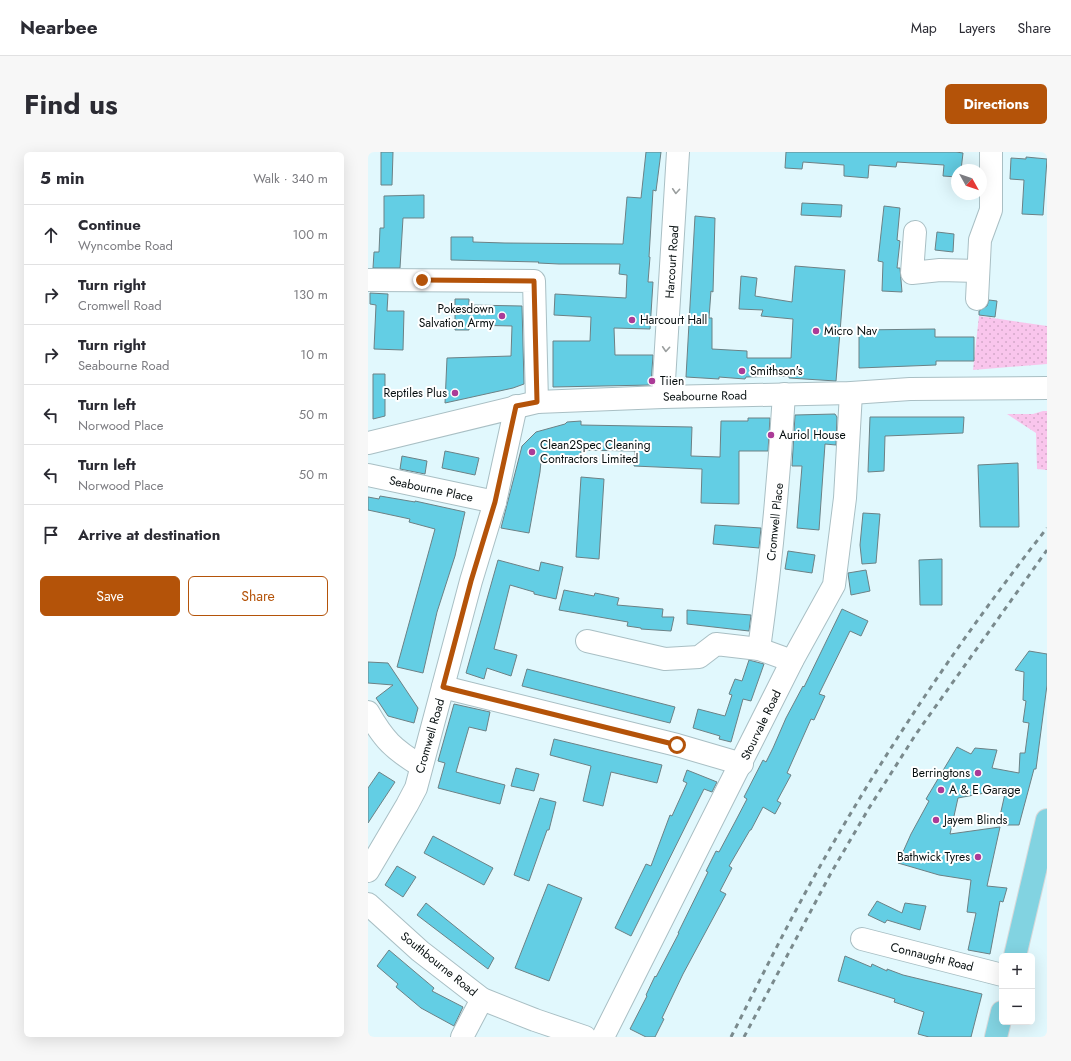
<!DOCTYPE html>
<html lang="en">
<head>
<meta charset="utf-8">
<style>
	body { margin:0; font-family:Jost,sans-serif; background:#f7f7f7; color:#2b2b33 }
	.controls { position:absolute; right:12px; bottom:12px; display:grid; overflow:hidden; border-radius:6px; box-shadow:0 4px 16px #0002 }
	.controls button { width:36px; height:36px; display:grid; place-items:center; padding:0; border:0; border-bottom:1px solid #e1e1e2; background:#fff; color:#2b2b33; font:20px sans-serif }
	.compass { position:absolute; left:583px; top:12px; width:36px; height:36px; border-radius:50%; background:#fff; box-shadow:0 4px 16px #0002; rotate:130deg }
	.stop { position:absolute; width:12px; height:12px; margin:-9px; border:3px solid #b45309; border-radius:50%; background:#fff }
	.stop.end { background:#b45309; border-color:#fff; box-shadow:0 1px 4px #0008 }
	.list { margin:0; padding:0; list-style:none }
	h2 { display:flex; justify-content:space-between; align-items:center; height:52px; margin:0; padding:0 16px; font-size:17px }
	h2 small { font-size:13px; font-weight:400; color:#7c7c81 }
	.list li { display:grid; grid-template-columns:26px 1fr auto; gap:12px; align-items:center; box-sizing:border-box; height:60px; padding:0 16px; border-top:1px solid #e1e1e2 }
	.list b { display:block; font-size:15px; white-space:nowrap }
	.list p { margin:0; font-size:13px; white-space:nowrap; color:#7c7c81 }
	.list em { font-size:13px; font-style:normal; color:#7c7c81 }
	.actions { display:flex; gap:8px; padding:12px 16px }
	.actions a { flex:1; padding:9px 0; border:1px solid #b45309; border-radius:6px; text-align:center; font-size:14px; color:#b45309 }
	.actions .main { background:#b45309; color:#fff }
	.icon { flex:none; width:22px; height:22px; fill:none; stroke:currentColor; stroke-width:2; stroke-linecap:round; stroke-linejoin:round }
	.map { position:relative; flex:none; width:679px; height:885px; overflow:hidden; border-radius:6px }
	header { display:flex; align-items:center; gap:24px; box-sizing:border-box; height:56px; padding:0 20px; background:#fff; border-bottom:1px solid #e1e1e2 }
	header strong { font-size:19px }
	nav { display:flex; gap:22px; margin-inline-start:auto; font-size:14px }
	.intro { display:flex; align-items:center; justify-content:space-between; box-sizing:border-box; height:96px; padding:0 24px }
	h1 { margin:0; font-size:28px }
	.button { padding:10px 18px; border-radius:6px; background:#b45309; color:#fff; font-size:14px; font-weight:700 }
	main { display:flex; gap:24px; padding:0 24px }
	aside { flex:1; background:#fff; border-radius:6px; box-shadow:0 4px 16px #0002 }
	.map>svg:first-child { display:block }
	.grass { fill:url(#grass-dots) }
	.building { fill:#63cee4; stroke:#6c8185 }
	.lines { fill:none; stroke-linecap:round; stroke-linejoin:round }
	.minor-casing { stroke:#a9bfc4; stroke-width:24 }
	.major-casing { stroke:#d7d8d9; stroke-width:24 }
	.minor { stroke:#fff; stroke-width:22 }
	.major { stroke:#82d3e1; stroke-width:22 }
	.rail { stroke:#7a8a8d; stroke-width:3; stroke-dasharray:5 5; stroke-linecap:butt }
	.oneway { stroke:#9b9f9f }
	.route { stroke:#b45309; stroke-width:5 }
	.poi-dot { fill:#ab3b97; stroke:#fff; stroke-width:1.5 }
	.labels { text-anchor:middle; dominant-baseline:central; stroke-width:4; stroke-linejoin:round; paint-order:stroke }
	.street-label { font-size:12px; fill:#060e0f; stroke:#fff }
	.poi-label { font-size:12px; fill:#060e0f; stroke:#fff; text-anchor:start }
</style>
</head>
<body>
<header>
<strong>Nearbee</strong>
<nav><a>Map</a><a>Layers</a><a>Share</a></nav>
</header>
<div class="intro"><h1>Find us</h1><a class="button">Directions</a></div>
<main>
<aside>
<h2>5 min<small>Walk · 340 m</small></h2>
<ul class="list">
<li><svg class="icon" aria-label="ahead" viewBox="0 0 24 24"><path d="M12 20V5M6 11l6-6 6 6"/></svg><div><b>Continue</b><p>Wyncombe Road</p></div><em>100 m</em></li>
<li><svg class="icon" aria-label="right" viewBox="0 0 24 24"><path d="M7 20v-9h11M14 6l5 5-5 5"/></svg><div><b>Turn right</b><p>Cromwell Road</p></div><em>130 m</em></li>
<li><svg class="icon" aria-label="right" viewBox="0 0 24 24"><path d="M7 20v-9h11M14 6l5 5-5 5"/></svg><div><b>Turn right</b><p>Seabourne Road</p></div><em>10 m</em></li>
<li><svg class="icon" aria-label="left" viewBox="0 0 24 24"><path d="M17 20v-9H6M10 6l-5 5 5 5"/></svg><div><b>Turn left</b><p>Norwood Place</p></div><em>50 m</em></li>
<li><svg class="icon" aria-label="left" viewBox="0 0 24 24"><path d="M17 20v-9H6M10 6l-5 5 5 5"/></svg><div><b>Turn left</b><p>Norwood Place</p></div><em>50 m</em></li>
<li><svg class="icon" aria-label="arrive" viewBox="0 0 24 24"><path d="M6 21V4h12l-3 4 3 4H6"/></svg><div><b>Arrive at destination</b></div></li>
</ul>
<div class="actions"><a class="main">Save</a><a>Share</a></div>
</aside>
<div class="map">
<svg width="679" height="885" viewBox="0 0 679 885">
	<defs>
		<pattern id="grass-dots" width="8" height="8" patternUnits="userSpaceOnUse"><rect width="8" height="8" fill="#f9c5ec"/><path d="M2 2h.1M6 6h.1" fill="none" stroke="#d4a8c9" stroke-width="1.8" stroke-linecap="round"/></pattern>
	</defs>
	<rect width="100%" height="100%" fill="#e1f8fd"/>
	<!-- grass -->
	<g class="grass">
		<polygon points="611,164 679,174 679,212 605,218"/>
		<polygon points="675,259 679,259 679,318 669,317 668,281 639,262 665,262"/>
	</g>
	<!-- building -->
	<g class="building">
		<polygon points="13,0 25,0 24,33 13,33"/>
		<polygon points="278,0 293,0 288,39 285,38 281,105 282,105 280,130 285,130 282,177 246,176 247,203 285,203 283,233 185,235 185,189 222,189 223,165 186,163 187,142 258,146 259,123 251,122 252,112 191,112 170,111 171,110 83,108 83,85 105,85 105,90 137,91 255,92 259,45 273,46"/>
		<polygon points="418,0 588,0 595,1 593,18 589,18 589,25 575,24 576,13 529,10 528,15 501,13 500,26 476,24 476,13 435,10 434,17 417,16"/>
		<polygon points="658,5 679,7 675,63 654,62 656,28 642,27 643,6 658,7"/>
		<polygon points="56,43 56,66 35,66 32,116 5,116 6,100 11,100 12,76 16,76 16,44"/>
		<polygon points="434,51 474,53 473,65 433,63"/>
		<polygon points="516,54 532,56 529,88 532,89 529,116 532,116 534,140 514,139 515,110 510,109"/>
		<polygon points="327,64 347,66 345,140 343,139 341,166 344,166 344,197 379,199 379,206 423,206 425,167 393,164 395,158 371,157 373,124 389,126 387,144 424,150 427,114 477,118 468,229 421,226 421,224 378,225 377,227 351,225 351,227 318,225"/>
		<polygon points="569,80 586,82 585,100 567,98"/>
		<polygon points="2,141 20,142 19,159 36,159 35,198 6,197 8,153 2,152"/>
		<polygon points="87,147 101,147 101,153 154,154 156,232 145,236 77,251 79,206 143,204 144,174 101,173 101,178 87,178"/>
		<polygon points="621,148 629,149 627,165 611,163 611,159 619,154"/>
		<polygon points="567,177 567,185 606,185 606,209 568,209 568,213 491,216 491,178"/>
		<polygon points="5,222 17,222 17,264 5,267"/>
		<polygon points="467,262 469,265 468,293 457,292 451,378 429,376 434,314 424,314 427,263"/>
		<polygon points="502,265 596,265 595,281 517,284 516,319 500,320"/>
		<polygon points="380,266 402,266 400,299 371,299 371,352 333,351 334,317 266,314 267,299 213,298 213,308 173,309 172,320 161,381 133,376 154,294 168,280 197,272 199,270 213,269 213,273 324,275 323,304 352,305 353,269 380,269"/>
		<polygon points="77,299 111,306 107,323 74,316"/>
		<polygon points="34,304 59,309 57,322 32,317"/>
		<polygon points="650,311 651,375 612,375 610,313"/>
		<polygon points="213,325 236,327 231,407 208,405"/>
		<polygon points="12,344 47,350 47,349 97,360 87,404 69,460 55,521 29,515 67,377 41,370 42,367 0,358 0,345 11,347"/>
		<polygon points="495,361 512,362 508,411 494,412 492,393"/>
		<polygon points="347,373 393,376 391,396 345,392"/>
		<polygon points="420,399 447,403 444,421 417,417"/>
		<polygon points="574,407 574,453 552,453 551,408"/>
		<polygon points="130,408 171,419 173,410 195,415 188,447 166,442 166,440 142,433 126,497 149,503 143,524 119,516 116,527 98,521"/>
		<polygon points="498,418 502,439 483,443 480,421"/>
		<polygon points="196,438 226,444 227,441 251,446 249,453 295,457 294,465 306,465 303,479 273,477 273,476 259,474 260,470 191,458"/>
		<polygon points="474,457 500,469 493,484 482,479 451,542 457,544 446,568 443,567 419,621 423,623 409,649 413,651 407,662 395,655 383,678 382,678 361,714 364,716 352,739 358,742 315,822 294,866 296,867 287,885 278,885 262,877 279,844 278,843 287,824 288,825 311,781 310,781 340,720 338,719 348,699 351,700 367,670 379,647 376,645 395,608 398,610 405,596 418,566 435,534 436,535"/>
		<polygon points="319,458 383,463 381,479 319,472"/>
		<polygon points="661,499 679,502 679,533 668,617 666,617 651,673 630,673 638,637 590,646 582,682 632,675 619,734 639,736 635,750 632,749 622,802 600,798 608,761 599,760 603,728 571,723 530,711 543,682 561,649 558,647 589,595 603,602 607,596 629,598 624,616 651,621 652,601 657,601 661,571 655,570 658,549 655,548 656,520 647,518"/>
		<polygon points="381,508 396,512 383,549 375,547 363,590 351,587 352,584 325,576 330,557 357,564 364,543 361,542 367,527 374,529"/>
		<polygon points="0,510 20,511 50,556 46,571 20,564 8,546 25,533 0,531"/>
		<polygon points="159,517 307,555 302,571 154,534"/>
		<polygon points="86,552 122,560 118,579 101,575 88,620 137,633 132,652 70,636 77,611 70,609"/>
		<polygon points="186,587 294,613 289,631 243,620 235,654 215,649 223,614 182,603"/>
		<polygon points="148,616 171,622 166,639 143,634"/>
		<polygon points="319,618 349,630 344,640 336,637 263,784 247,776 278,712 283,714 302,663 304,664 319,631 315,629"/>
		<polygon points="11,620 27,630 0,671 0,636"/>
		<polygon points="172,646 188,650 181,678 179,678 161,729 146,723"/>
		<polygon points="65,684 125,716 116,733 56,701"/>
		<polygon points="29,714 48,725 35,745 17,733"/>
		<polygon points="180,732 214,746 181,829 147,816"/>
		<polygon points="509,749 534,761 537,751 558,754 552,778 519,768 517,771 500,763"/>
		<polygon points="58,751 126,806 120,817 49,763"/>
		<polygon points="21,798 66,836 64,839 95,855 86,874 53,856 28,835 30,832 9,814"/>
		<polygon points="477,804 503,815 504,812 519,819 519,817 535,823 614,842 603,885 561,885 550,882 556,860 526,850 527,847 470,829"/>
	</g>
	<g class="lines">
		<defs>
			<g id="minor">
				<polyline points="547,80 544,121 572,118 610,119"/>
				<polyline points="0,128 166,129 169,250"/>
				<polyline points="609,147 612,88 623,58 623,0"/>
				<polyline points="295,245 310,0"/>
				<polyline points="0,291 169,250 295,245 483,241 542,237 679,236"/>
				<polyline points="0,323 127,350"/>
				<polyline points="219,489 297,507 331,505 348,492 391,497 424,509"/>
				<path d="M391 497C403 412 411 328 416 242"/>
				<polyline points="75,535 309,593 374,612"/>
				<path d="M0 560C16 588 25 597 53 614"/>
				<polyline points="0,719 39,653 48,636 103,429 127,350 148,254"/>
				<polyline points="0,752 52,799 114,847 167,868 217,885"/>
				<polyline points="494,787 634,823"/>
				<polyline points="94,885 114,847"/>
				<polyline points="235,885 424,509 466,433 477,346 483,241"/>
			</g>
			<g id="major">
				<polyline points="647,804 679,668"/>
				<polyline points="628,885 634,860"/>
			</g>
		</defs>
		<!-- minor casing -->
		<use href="#minor" class="minor-casing"/>
		<!-- major casing -->
		<use href="#major" class="major-casing"/>
		<!-- minor -->
		<use href="#minor" class="minor"/>
		<!-- major -->
		<use href="#major" class="major"/>
		<!-- rail -->
		<g class="rail">
			<path d="M363 885C392 828 420 771 451 716 518 597 595 483 679 376"/>
			<polyline points="376,885 463,721 501,656 548,582 679,398"/>
		</g>
	</g>
	<!-- one-way arrows -->
	<defs><path id="oneway-chevron" d="M-2-3.5L2.5 0L-2 3.5" fill="none" stroke-width="1.6" stroke-linecap="round" stroke-linejoin="round"/></defs>
	<g class="oneway">
		<use href="#oneway-chevron" transform="translate(308 39) rotate(94)"/>
		<use href="#oneway-chevron" transform="translate(298 197) rotate(94)"/>
	</g>
	<g class="lines">
		<!-- route -->
		<polyline class="route" points="54,128 166,129 169,250 148,254 127,350 103,429 75,535 309,593"/>
	</g>
	<!-- markers -->
	<g class="poi-dot">
		<circle cx="134" cy="164" r="4"/>
		<circle cx="264" cy="168" r="4"/>
		<circle cx="448" cy="179" r="4"/>
		<circle cx="374" cy="219" r="4"/>
		<circle cx="284" cy="229" r="4"/>
		<circle cx="87" cy="241" r="4"/>
		<circle cx="403" cy="283" r="4"/>
		<circle cx="164" cy="300" r="4"/>
		<circle cx="610" cy="621" r="4"/>
		<circle cx="573" cy="638" r="4"/>
		<circle cx="568" cy="668" r="4"/>
		<circle cx="610" cy="705" r="4"/>
	</g>
	<g class="labels">
		<!-- street labels -->
		<g class="street-label">
			<text transform="translate(304 110) rotate(-86)">Harcourt Road</text>
			<text transform="translate(337 244) rotate(-1)">Seabourne Road</text>
			<text transform="translate(63 337) rotate(12)">Seabourne Place</text>
			<text transform="translate(407 370) rotate(-84)">Cromwell Place</text>
			<text transform="translate(393 573) rotate(-64)">Stourvale Road</text>
			<text transform="translate(62 584) rotate(-74)">Cromwell Road</text>
			<text transform="translate(564 805) rotate(14)">Connaught Road</text>
			<text transform="translate(71 812) rotate(39)">Southbourne Road</text>
		</g>
		<!-- poi labels -->
		<g class="poi-label">
			<text x="126" y="157" text-anchor="end">Pokesdown<tspan x="126" dy="14">Salvation Army</tspan></text>
			<text x="272" y="168">Harcourt Hall</text>
			<text x="456" y="179">Micro Nav</text>
			<text x="382" y="219">Smithson's</text>
			<text x="292" y="229">Tiien</text>
			<text x="79" y="241" text-anchor="end">Reptiles Plus</text>
			<text x="411" y="283">Auriol House</text>
			<text x="172" y="293">Clean2Spec Cleaning<tspan x="172" dy="14">Contractors Limited</tspan></text>
			<text x="602" y="621" text-anchor="end">Berringtons</text>
			<text x="581" y="638">A &amp; E Garage</text>
			<text x="576" y="668">Jayem Blinds</text>
			<text x="602" y="705" text-anchor="end">Bathwick Tyres</text>
		</g>
	</g>
</svg>
<div class="controls">
<button>+</button>
<button>−</button>
</div>
<svg class="compass" viewBox="-18 -18 36 36"><path d="M0-13l5 13h-10z" fill="#e53935"/><path d="M0 13l5-13h-10z" fill="#7c7c81"/></svg>
<div class="stop" style="left:309px;top:593px"></div>
<div class="stop end" style="left:54px;top:128px"></div>
</div>
</main>
</body>
</html>
